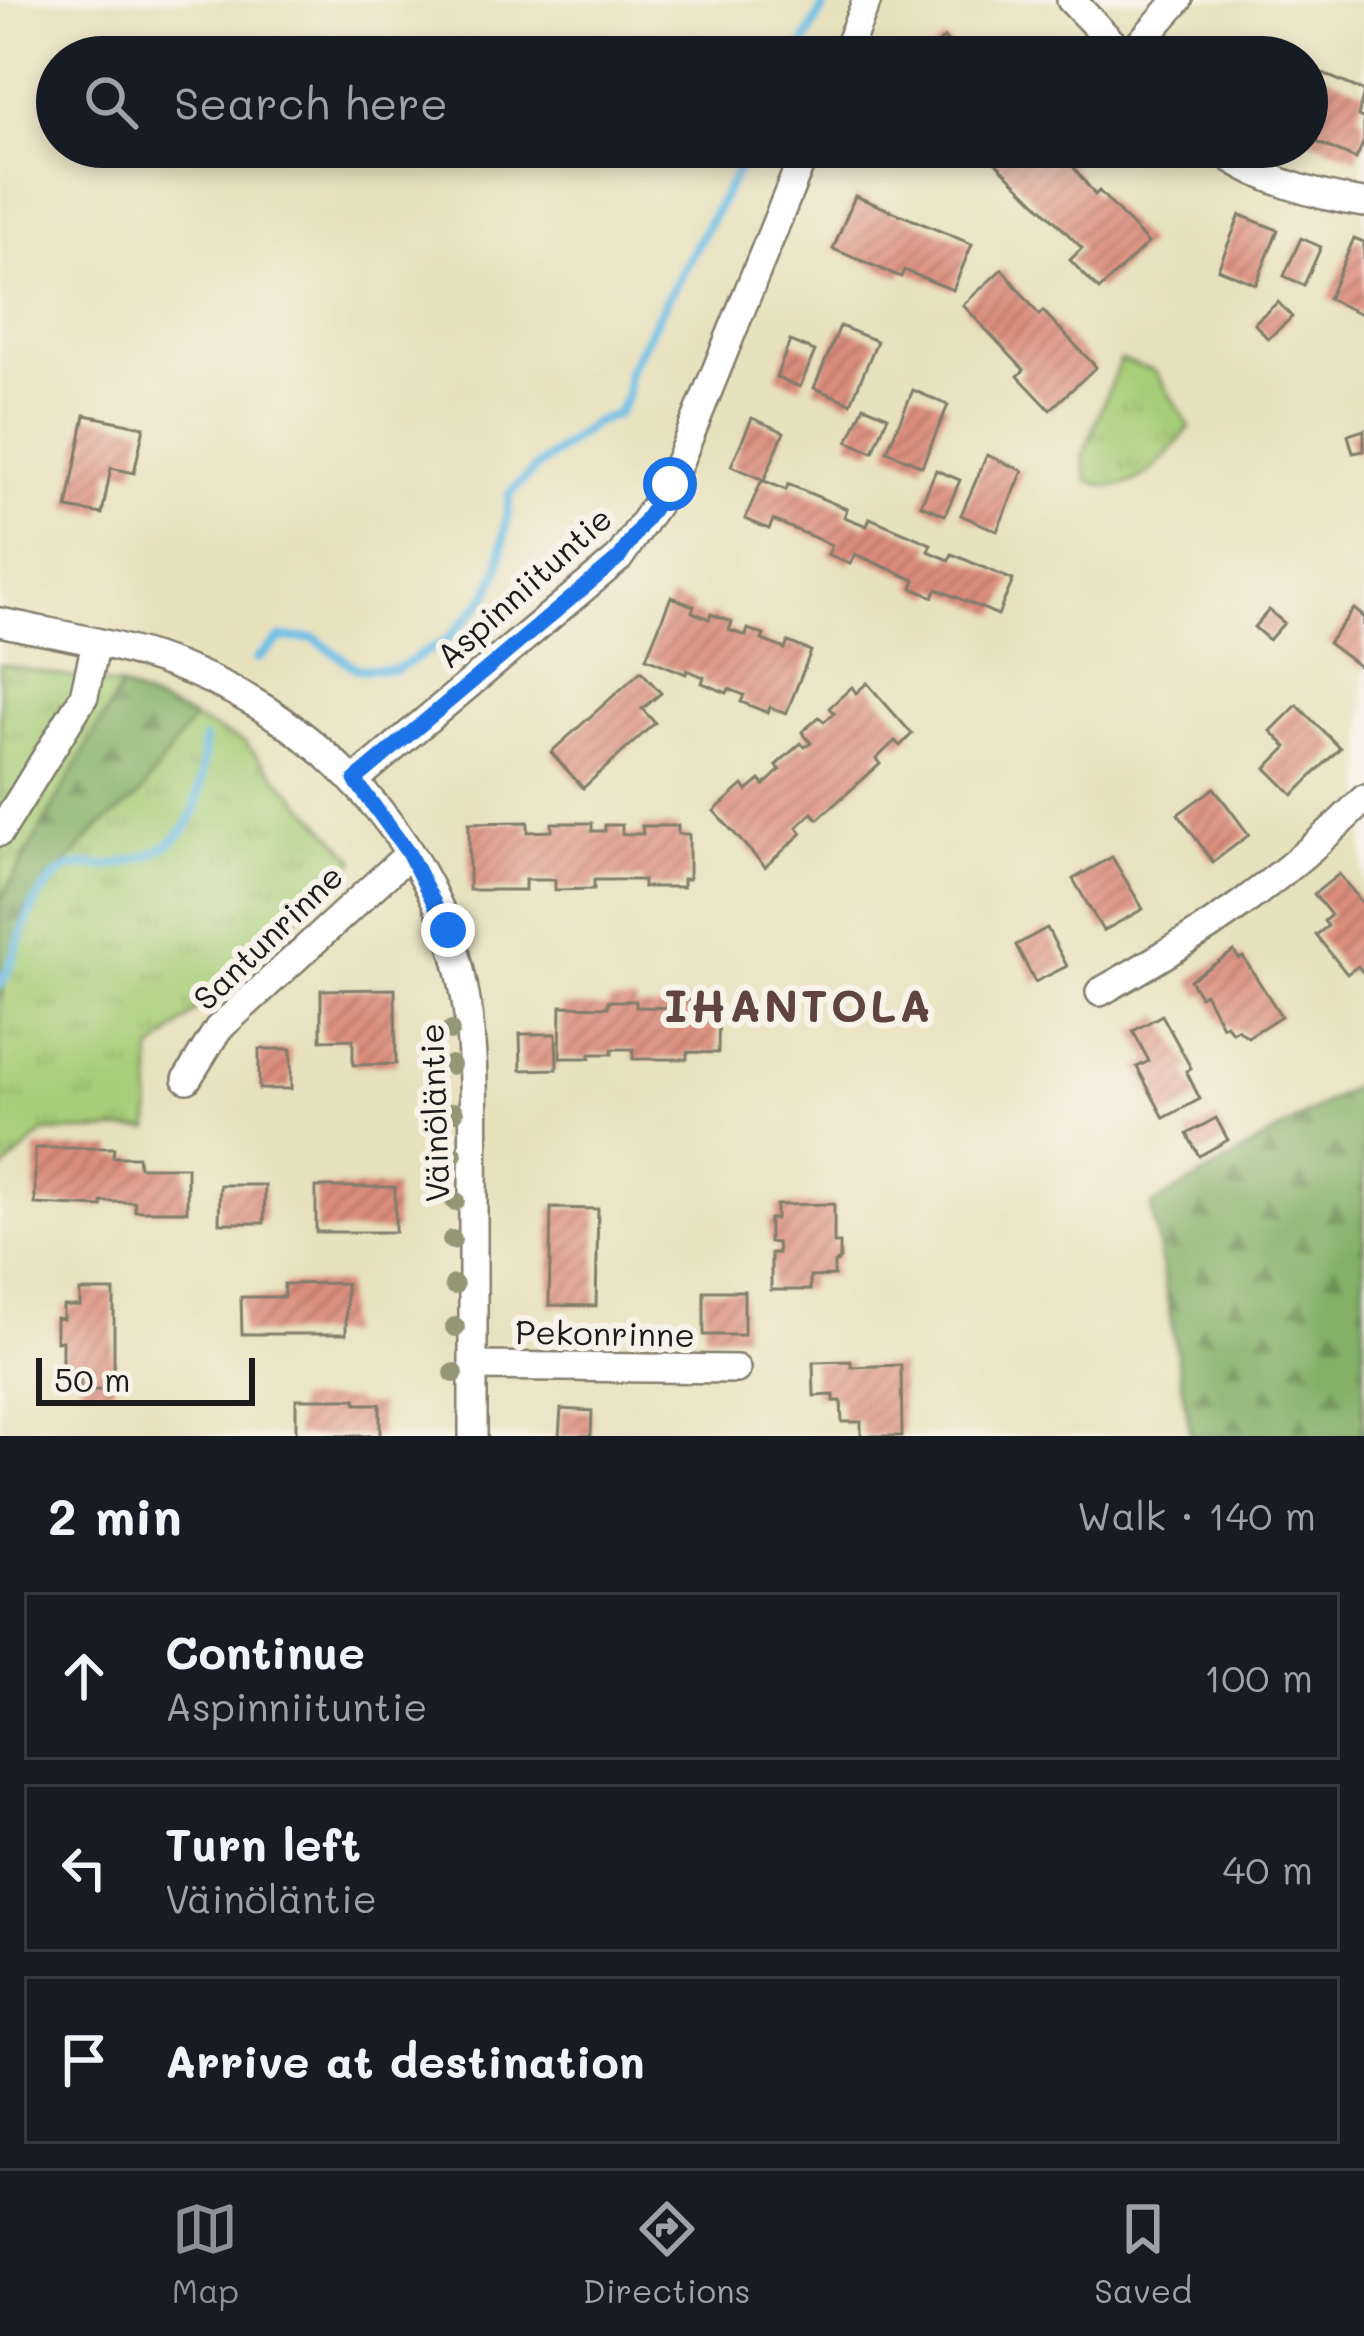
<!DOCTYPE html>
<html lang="en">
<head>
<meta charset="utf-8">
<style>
	body { margin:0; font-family:Mali,sans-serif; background:#242831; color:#f1f3f6 }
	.scale { position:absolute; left:36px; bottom:30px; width:219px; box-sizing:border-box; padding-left:12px; border:6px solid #1c1c1c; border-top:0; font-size:33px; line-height:42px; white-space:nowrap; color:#1c1c1c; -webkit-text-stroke:9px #f7f3e8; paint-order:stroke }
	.stop { position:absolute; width:36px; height:36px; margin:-27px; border:9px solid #1a73e8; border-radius:50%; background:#fff }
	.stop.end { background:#1a73e8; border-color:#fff; box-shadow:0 3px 12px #0008 }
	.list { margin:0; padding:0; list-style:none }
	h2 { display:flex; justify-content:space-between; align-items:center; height:156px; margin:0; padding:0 48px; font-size:51px }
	h2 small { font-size:39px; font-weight:400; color:#9ea1a6 }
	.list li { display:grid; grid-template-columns:78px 1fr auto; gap:36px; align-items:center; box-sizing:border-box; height:168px; margin:0 24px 24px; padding:0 24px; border:3px solid #363941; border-radius:0px }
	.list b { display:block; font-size:45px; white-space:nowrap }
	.list p { margin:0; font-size:39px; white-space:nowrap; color:#9ea1a6 }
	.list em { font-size:39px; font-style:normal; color:#9ea1a6 }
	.icon { flex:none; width:66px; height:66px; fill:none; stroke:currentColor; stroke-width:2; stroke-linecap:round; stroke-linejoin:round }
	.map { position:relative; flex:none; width:1364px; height:1436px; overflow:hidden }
	.search { position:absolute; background:#171b24; box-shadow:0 6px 18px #0003; left:36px; right:36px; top:36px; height:132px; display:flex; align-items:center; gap:30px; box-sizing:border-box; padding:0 42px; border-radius:66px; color:#9ea1a6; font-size:45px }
	.sheet { height:732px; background:#171b24 }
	nav { display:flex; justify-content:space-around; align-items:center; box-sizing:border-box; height:168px; border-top:3px solid #363941; background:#171b24; font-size:33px; color:#9ea1a6 }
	nav a { display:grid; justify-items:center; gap:6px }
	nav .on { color:#8c9099 }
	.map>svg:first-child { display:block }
	.grass { fill:url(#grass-tufts); stroke:#62744a; stroke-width:3 }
	.forest { fill:url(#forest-firs); stroke:#506642; stroke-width:3 }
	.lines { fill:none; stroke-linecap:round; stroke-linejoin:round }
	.stream { stroke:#6abee6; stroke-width:9 }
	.building { fill:url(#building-hatch) }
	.minor-casing { stroke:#827e6c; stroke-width:32 }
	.minor { stroke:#fff; stroke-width:27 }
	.tree { fill:#939776 }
	.route { stroke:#1a73e8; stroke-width:15 }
	.labels { text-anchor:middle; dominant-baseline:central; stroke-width:12; stroke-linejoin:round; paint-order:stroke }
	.street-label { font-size:33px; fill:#1c1c1c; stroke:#f7f3e8 }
	.district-label { font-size:45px; font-weight:bold; letter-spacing:3px; fill:#60443e; stroke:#f7f3e8 }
</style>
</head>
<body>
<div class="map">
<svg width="1364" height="1436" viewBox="0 0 1364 1436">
	<defs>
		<pattern id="grass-tufts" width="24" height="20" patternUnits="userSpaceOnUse" patternTransform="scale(3)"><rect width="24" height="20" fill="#a7cd78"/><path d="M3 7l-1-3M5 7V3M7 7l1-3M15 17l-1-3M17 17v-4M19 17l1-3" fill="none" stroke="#8faf67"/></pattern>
		<pattern id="forest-firs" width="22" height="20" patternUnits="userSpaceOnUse" patternTransform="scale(3)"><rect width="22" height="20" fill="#85b068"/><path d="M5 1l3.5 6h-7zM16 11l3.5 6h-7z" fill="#6c8e55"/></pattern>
		<pattern id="building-hatch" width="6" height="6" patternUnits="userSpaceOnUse" patternTransform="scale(3)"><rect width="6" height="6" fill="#dd8e7d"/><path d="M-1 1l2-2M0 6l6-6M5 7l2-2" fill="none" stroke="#b27366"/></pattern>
	</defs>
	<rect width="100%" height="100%" fill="#f7f3e8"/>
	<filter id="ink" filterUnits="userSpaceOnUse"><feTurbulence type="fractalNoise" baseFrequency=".00833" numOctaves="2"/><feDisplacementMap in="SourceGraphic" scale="24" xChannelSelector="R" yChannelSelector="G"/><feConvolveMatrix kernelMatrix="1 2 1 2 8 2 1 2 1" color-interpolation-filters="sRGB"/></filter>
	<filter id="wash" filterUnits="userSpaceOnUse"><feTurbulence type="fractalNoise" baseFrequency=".004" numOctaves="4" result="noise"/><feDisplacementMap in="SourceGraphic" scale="48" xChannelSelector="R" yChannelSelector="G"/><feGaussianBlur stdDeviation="2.7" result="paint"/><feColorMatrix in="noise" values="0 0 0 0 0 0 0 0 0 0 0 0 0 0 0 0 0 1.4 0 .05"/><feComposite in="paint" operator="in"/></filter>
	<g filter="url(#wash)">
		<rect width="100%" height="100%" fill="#e8e1bd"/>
		<!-- grass -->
		<g class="grass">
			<path d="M1120 360 1155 371 1190 427C1161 461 1136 502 1087 480L1083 456Z"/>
			<polygon points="0,664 121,687 244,742 356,860 151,1053 150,1129 44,1132 0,1173"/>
		</g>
		<!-- forest -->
		<g class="forest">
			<polygon points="121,687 193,718 139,796 98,828 25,909 0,1002 0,901"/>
			<polygon points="1364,1076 1364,1436 1191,1436 1151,1206 1351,1088"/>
		</g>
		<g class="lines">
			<!-- stream -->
			<g class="stream">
				<polyline points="797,57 827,0"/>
				<polyline points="257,659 281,638 314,638 357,669 395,670 447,640 487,596 499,570 510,493 537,467 594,423 617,414 627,396 628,372 750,147"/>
				<path d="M0 985C24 948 20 903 63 871 76 862 94 866 109 866 122 865 133 860 145 856 202 836 201 791 204 740"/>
			</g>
		</g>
		<g id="blocks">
			<!-- building -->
			<g class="building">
				<polygon points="944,38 961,57 924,57"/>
				<polygon points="1307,67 1364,91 1358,116 1364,119 1364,141 1356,159 1307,138"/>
				<polygon points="980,147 1047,147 1053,154 1059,148 1095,195 1099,191 1148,243 1099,290 1070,260 1082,248"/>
				<polygon points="855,196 972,244 953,290 904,270 901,277 833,249"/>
				<polygon points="1240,215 1278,230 1256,284 1218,269"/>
				<polygon points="1301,238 1321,247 1304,285 1284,276"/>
				<polygon points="1354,238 1364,242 1364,315 1328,299"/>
				<polygon points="1002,269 1039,315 1043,311 1096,367 1050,410 1018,376 1024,370 963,305"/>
				<polygon points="1278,302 1292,317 1268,339 1254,323"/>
				<polygon points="840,326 877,341 851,403 814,388"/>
				<polygon points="790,341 815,351 800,387 776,377"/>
				<polygon points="913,390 948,405 922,466 887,451"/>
				<polygon points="864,406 888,416 873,452 848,442"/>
				<polygon points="85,415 144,427 134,473 111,468 102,514 67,508"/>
				<polygon points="752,418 784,432 764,480 731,466"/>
				<polygon points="1364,430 1364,451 1353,453 1348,435"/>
				<polygon points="987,455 1023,471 997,531 961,515"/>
				<polygon points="936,470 960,480 945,515 921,505"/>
				<polygon points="762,480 786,490 788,484 847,509 844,517 867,526 870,518 931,544 928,551 949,560 952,554 1013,580 998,615 937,589 933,597 912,588 915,580 855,554 850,564 828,554 832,545 773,520 769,529 745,519"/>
				<polygon points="671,597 694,606 692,612 709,619 711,614 732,622 729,630 746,636 748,629 764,635 762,640 785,649 788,642 811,651 786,714 770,707 768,713 741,702 744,695 729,689 727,693 702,683 704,677 687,670 686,674 646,658"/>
				<polygon points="1354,609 1364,617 1364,670 1328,643"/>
				<polygon points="1269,610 1284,623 1269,640 1254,627"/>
				<polygon points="641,671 661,693 642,709 655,723 583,788 551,752"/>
				<polygon points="867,683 912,734 900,746 895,741 876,759 880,764 818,819 812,813 797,827 802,833 765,867 714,811 743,785 747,791 760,780 764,785 780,770 776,765 801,743 805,747 811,743 802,732 819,717 824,722 834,713 829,708 852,687 856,693"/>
				<polygon points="1297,705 1340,748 1293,795 1266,768 1287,747 1271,731"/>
				<polygon points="1214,788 1249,835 1213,862 1178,814"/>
				<polygon points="528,822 528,832 552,831 552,823 592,823 592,831 605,831 605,825 622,825 622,834 643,834 642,826 678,826 678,834 689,834 689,879 683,879 683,887 643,887 643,880 594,880 594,889 555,890 555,880 525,880 525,890 469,890 469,823"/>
				<polygon points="1112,857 1143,909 1103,931 1073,879"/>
				<polygon points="1339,874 1364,905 1364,974 1358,966 1347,974 1316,935 1328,926 1324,921 1331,915 1314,894"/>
				<polygon points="1047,928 1067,966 1035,982 1016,945"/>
				<polygon points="1234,951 1239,959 1243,957 1281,1016 1248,1037 1237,1029 1232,1032 1226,1024 1222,1026 1205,993 1200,996 1190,980"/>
				<polygon points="395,989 396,1064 353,1065 353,1039 321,1040 321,990"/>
				<polygon points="681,1000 719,1001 718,1053 687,1052 687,1059 633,1059 633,1049 612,1049 612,1054 590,1054 590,1058 560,1058 561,1006 608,1007 608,1001 636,1001 636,1007 681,1008"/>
				<polygon points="1162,1015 1191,1068 1186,1071 1200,1099 1164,1118 1137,1067 1149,1061 1133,1031"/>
				<polygon points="520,1034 556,1034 557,1069 521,1070"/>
				<rect x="259" y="1049" width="32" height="40"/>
				<polygon points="1216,1118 1228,1140 1199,1156 1187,1134"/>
				<polygon points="35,1148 114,1148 113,1157 138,1157 139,1167 187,1167 187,1211 135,1211 135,1202 102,1202 102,1207 35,1204"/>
				<polygon points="220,1185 265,1185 264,1223 219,1223"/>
				<rect x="316" y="1187" width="79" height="45"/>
				<polygon points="834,1204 834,1243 840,1243 840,1259 834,1264 834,1276 810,1277 810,1290 771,1290 771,1253 778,1253 777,1243 769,1242 769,1219 776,1219 776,1205"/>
				<polygon points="551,1208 598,1209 596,1306 549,1305"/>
				<polygon points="346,1283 346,1334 242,1334 241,1297 284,1297 284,1284"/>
				<polygon points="80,1291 114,1291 114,1390 80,1390 80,1370 62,1370 62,1341 56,1341 56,1318 63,1319 63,1306 80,1306"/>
				<rect x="704" y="1291" width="40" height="44"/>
				<polygon points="851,1361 851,1367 901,1365 902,1436 861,1436 861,1422 842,1422 841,1401 834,1401 834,1395 814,1396 813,1362"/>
				<polygon points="296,1399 356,1399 356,1404 380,1404 380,1436 296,1436"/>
				<polygon points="561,1409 592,1411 591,1436 559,1436"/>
			</g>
		</g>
	</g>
	<g filter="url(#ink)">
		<use href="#blocks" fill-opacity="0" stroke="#827e6c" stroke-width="3"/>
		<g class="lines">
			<defs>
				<g id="minor">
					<polyline points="1071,0 1126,57"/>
					<polyline points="844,57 867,0"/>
					<polyline points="1128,57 1178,0"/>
					<path d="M1216 147C1254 178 1316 196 1364 203"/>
					<path d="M0 622C64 636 133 646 193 672 307 719 405 814 448 930 478 1011 474 1106 473 1191 473 1273 473 1354 473 1436"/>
					<polyline points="355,780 619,558 670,484 807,147"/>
					<polyline points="0,832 84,696 96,643"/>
					<path d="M1100 992C1204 934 1279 884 1364 799"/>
					<polyline points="187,1079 218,1029 409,854"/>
					<polyline points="473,1366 736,1369"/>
				</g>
			</defs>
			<!-- minor casing -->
			<use href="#minor" class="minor-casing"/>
			<!-- minor -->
			<use href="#minor" class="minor"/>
		</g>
		<!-- trees -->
		<g class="tree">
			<circle cx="450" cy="1031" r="10"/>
			<circle cx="451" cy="1065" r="10"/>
			<circle cx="454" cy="1112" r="10"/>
			<circle cx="453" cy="1154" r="10"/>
			<circle cx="455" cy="1201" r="10"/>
			<circle cx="452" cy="1240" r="10"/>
			<circle cx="454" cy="1285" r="10"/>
			<circle cx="455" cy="1327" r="10"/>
			<circle cx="454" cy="1373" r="10"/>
		</g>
	</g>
	<g class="lines" filter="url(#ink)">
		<!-- route -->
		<polyline class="route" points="448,930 409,854 355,780 619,558 670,484"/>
	</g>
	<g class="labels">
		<!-- street labels -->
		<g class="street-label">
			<text transform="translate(523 586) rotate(-42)">Aspinniituntie</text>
			<text transform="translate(267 936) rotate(-44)">Santunrinne</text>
			<text transform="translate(433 1113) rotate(-92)">Väinöläntie</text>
			<text transform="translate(605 1332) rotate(1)">Pekonrinne</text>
		</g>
		<!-- district labels -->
		<g class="district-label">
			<text x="799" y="1004">IHANTOLA</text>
		</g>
	</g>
</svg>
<div class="scale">50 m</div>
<div class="stop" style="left:670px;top:484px"></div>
<div class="stop end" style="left:448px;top:930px"></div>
<div class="search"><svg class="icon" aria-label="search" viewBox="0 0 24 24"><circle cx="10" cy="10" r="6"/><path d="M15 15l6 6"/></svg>Search here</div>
</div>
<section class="sheet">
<h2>2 min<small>Walk · 140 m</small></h2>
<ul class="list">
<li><svg class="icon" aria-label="ahead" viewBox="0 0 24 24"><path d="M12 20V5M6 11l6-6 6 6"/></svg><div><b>Continue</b><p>Aspinniituntie</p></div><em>100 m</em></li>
<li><svg class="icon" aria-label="left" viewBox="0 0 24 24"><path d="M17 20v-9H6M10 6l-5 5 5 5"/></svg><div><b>Turn left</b><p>Väinöläntie</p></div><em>40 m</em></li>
<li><svg class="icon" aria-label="arrive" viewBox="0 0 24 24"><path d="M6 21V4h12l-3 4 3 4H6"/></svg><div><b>Arrive at destination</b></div></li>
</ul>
</section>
<nav>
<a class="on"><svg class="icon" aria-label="map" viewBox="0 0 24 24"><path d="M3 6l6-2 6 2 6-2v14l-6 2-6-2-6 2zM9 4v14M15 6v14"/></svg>Map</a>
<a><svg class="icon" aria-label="directions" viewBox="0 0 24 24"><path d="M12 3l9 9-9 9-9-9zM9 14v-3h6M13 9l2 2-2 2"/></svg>Directions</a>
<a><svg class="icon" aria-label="saved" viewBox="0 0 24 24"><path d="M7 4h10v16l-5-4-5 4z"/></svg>Saved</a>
</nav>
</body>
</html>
